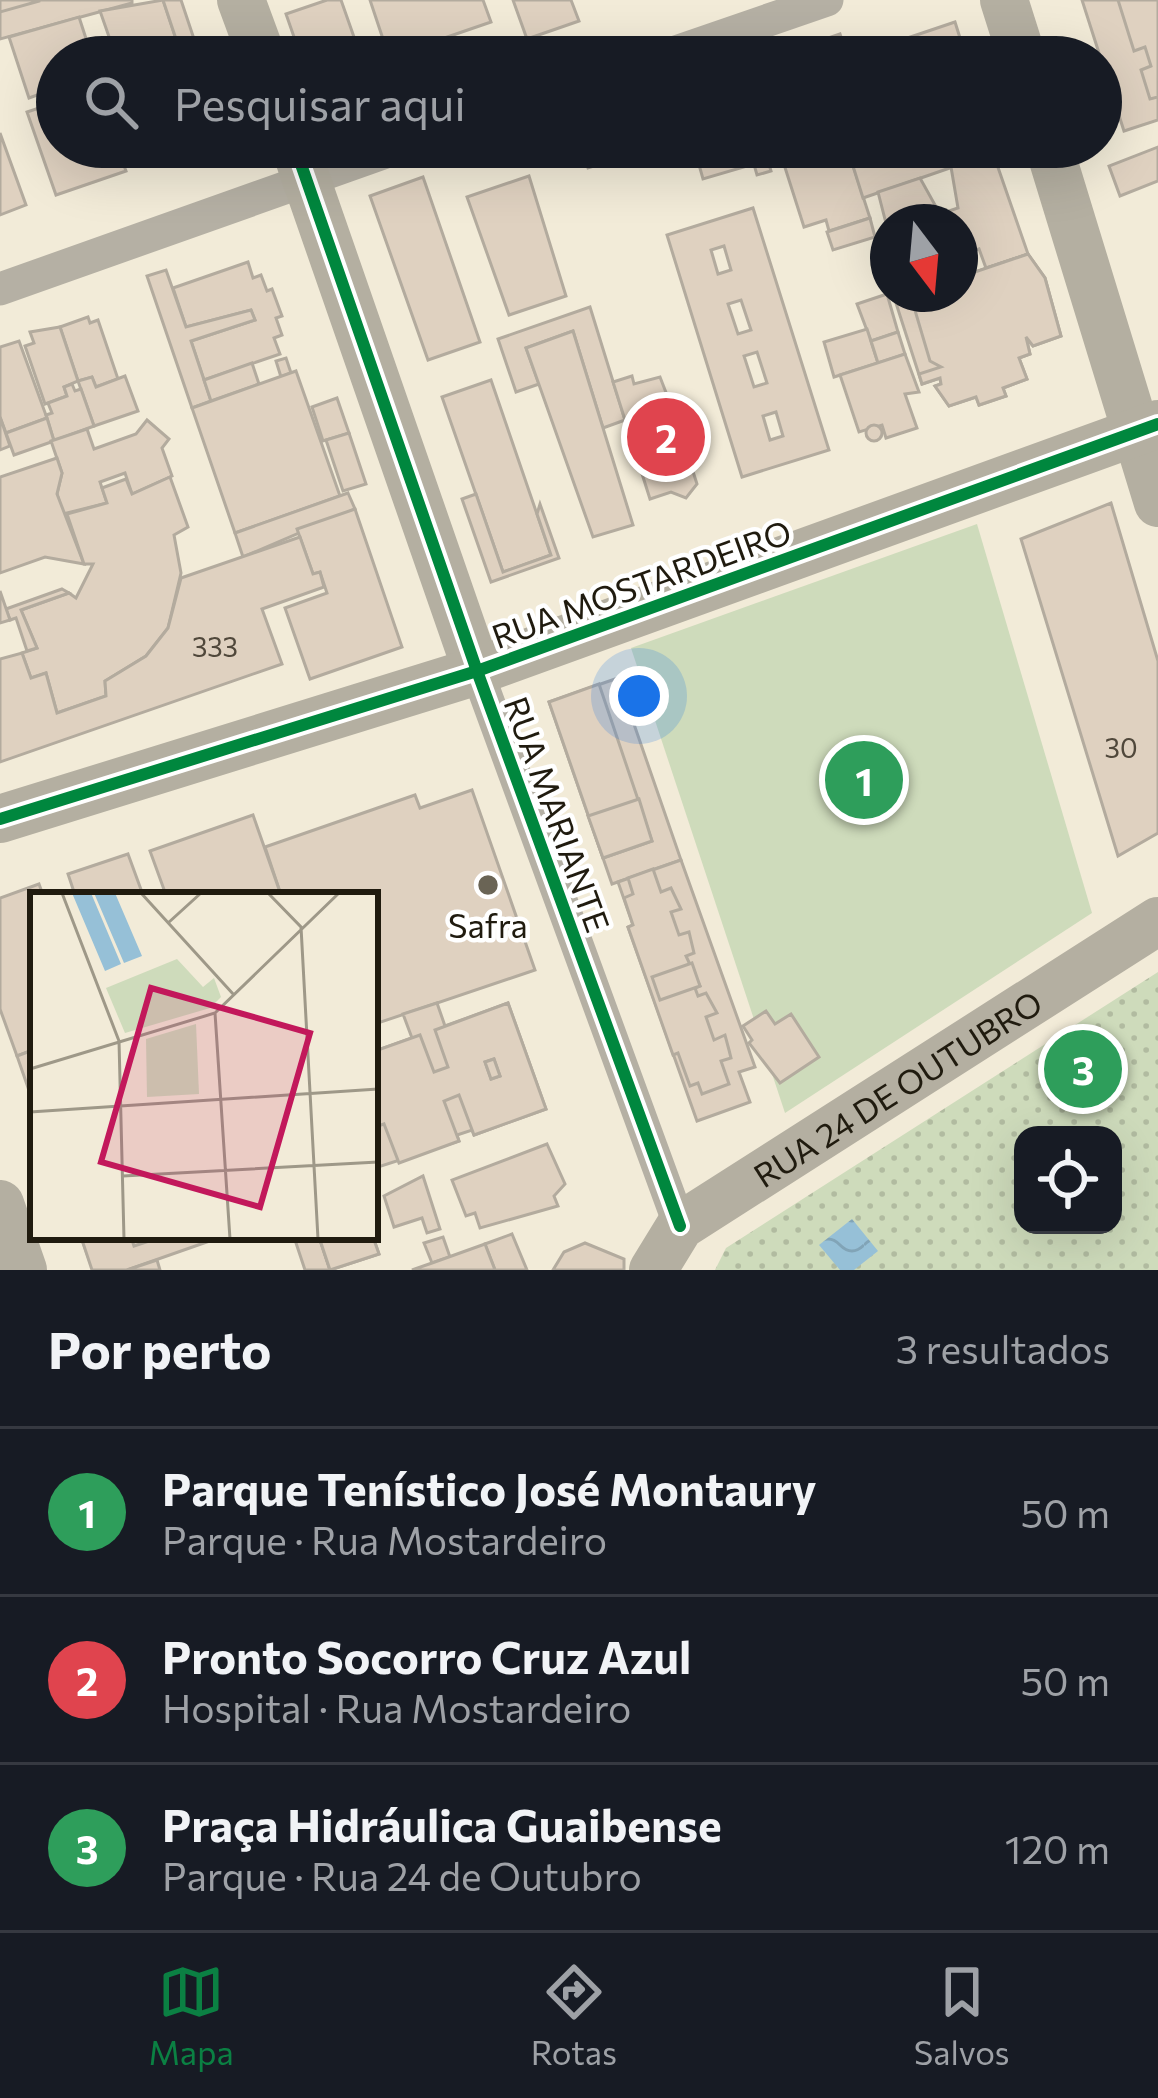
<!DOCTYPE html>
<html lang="pt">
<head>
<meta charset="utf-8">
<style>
	body { margin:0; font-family:Commissioner,sans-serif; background:#20242c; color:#f1f3f6 }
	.controls { position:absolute; right:36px; bottom:36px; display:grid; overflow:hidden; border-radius:24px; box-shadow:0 12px 48px #0002 }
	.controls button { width:108px; height:108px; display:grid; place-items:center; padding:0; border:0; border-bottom:3px solid #363941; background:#171b24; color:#f1f3f6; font:60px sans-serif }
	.compass { position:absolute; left:870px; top:204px; width:108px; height:108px; border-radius:50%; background:#171b24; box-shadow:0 12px 48px #0002; rotate:164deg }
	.you { position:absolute; left:639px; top:696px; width:42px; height:42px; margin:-30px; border:9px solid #fff; border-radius:50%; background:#1a73e8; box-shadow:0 0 0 18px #1a73e833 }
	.badge { display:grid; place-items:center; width:78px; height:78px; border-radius:50%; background:#0b8043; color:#fff; font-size:39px; font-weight:700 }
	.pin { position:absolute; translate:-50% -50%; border:6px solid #fff; box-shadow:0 3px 12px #0006 }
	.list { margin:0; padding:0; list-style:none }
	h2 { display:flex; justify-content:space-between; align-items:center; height:156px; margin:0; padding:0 48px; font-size:51px }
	h2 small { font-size:39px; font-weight:400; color:#9ea1a6 }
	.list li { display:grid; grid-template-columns:78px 1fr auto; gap:36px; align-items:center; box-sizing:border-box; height:168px; padding:0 48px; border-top:3px solid #363941 }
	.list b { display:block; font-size:45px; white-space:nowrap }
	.list p { margin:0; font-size:39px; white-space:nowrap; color:#9ea1a6 }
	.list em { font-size:39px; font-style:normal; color:#9ea1a6 }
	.icon { flex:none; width:66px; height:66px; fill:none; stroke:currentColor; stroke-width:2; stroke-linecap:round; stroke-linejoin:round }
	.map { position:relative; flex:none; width:1158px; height:1270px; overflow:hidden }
	.search { position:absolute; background:#171b24; box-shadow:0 12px 48px #0002; left:36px; right:36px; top:36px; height:132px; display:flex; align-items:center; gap:30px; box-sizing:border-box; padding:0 42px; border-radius:66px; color:#9ea1a6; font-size:45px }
	.sheet { height:660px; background:#171b24 }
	nav { display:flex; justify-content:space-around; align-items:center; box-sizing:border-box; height:168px; border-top:3px solid #363941; background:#171b24; font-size:33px; color:#9ea1a6 }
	nav a { display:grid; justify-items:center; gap:6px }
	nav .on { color:#0b8043 }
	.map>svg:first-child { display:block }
	.grass { fill:url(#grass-dots); fill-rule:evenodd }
	.green { fill:#cedbbb }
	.water { fill:url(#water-waves) }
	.building { fill:#dfd1c0; stroke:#b3ab9e; stroke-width:3; fill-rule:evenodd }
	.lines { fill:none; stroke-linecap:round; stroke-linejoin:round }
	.street { stroke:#b5b0a4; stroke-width:33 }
	.secondary { stroke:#b4afa1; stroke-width:48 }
	.cycleway-casing { stroke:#fff; stroke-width:20 }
	.cycleway { stroke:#00873e; stroke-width:12 }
	.poi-dot { fill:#6a6455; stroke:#fff; stroke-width:4.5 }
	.labels { text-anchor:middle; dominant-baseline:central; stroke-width:9; stroke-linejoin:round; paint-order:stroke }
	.number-label { font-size:27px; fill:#50483b }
	.street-label { font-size:33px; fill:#201b0f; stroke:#fff }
	.poi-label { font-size:33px; fill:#201b0f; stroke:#fff }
	.inset-road { fill:none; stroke:#9e9888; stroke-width:3 }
	.view { fill:#c2185b; fill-opacity:0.15; stroke:#c2185b; stroke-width:6 }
	.inset-edge { fill:none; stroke:#201b0f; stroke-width:6 }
</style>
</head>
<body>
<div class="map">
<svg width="1158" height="1270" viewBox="0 0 1158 1270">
	<defs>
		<pattern id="grass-dots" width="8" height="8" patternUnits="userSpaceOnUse" patternTransform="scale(3)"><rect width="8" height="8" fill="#cedbbb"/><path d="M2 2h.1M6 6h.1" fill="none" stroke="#b1bba0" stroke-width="1.8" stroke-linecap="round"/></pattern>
		<pattern id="water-waves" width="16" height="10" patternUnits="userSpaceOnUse" patternTransform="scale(3)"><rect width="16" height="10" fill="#96c0d7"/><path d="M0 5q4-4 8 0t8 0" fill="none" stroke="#81a4b7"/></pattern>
	</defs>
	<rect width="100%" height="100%" fill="#f2ebd8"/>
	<!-- grass -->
	<path class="grass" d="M1158 972V1270H715L726 1248ZM1023 1135H1113V1225H1023Z"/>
	<!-- green -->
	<polygon class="green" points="977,524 1092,913 785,1113 631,648"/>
	<!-- water -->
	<polygon class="water" points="852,1219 878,1251 854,1270 840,1270 819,1245"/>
	<!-- building -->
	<g class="building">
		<polygon points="0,0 132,0 132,3 0,39"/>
		<polygon points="0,0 39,0 39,1 0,12"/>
		<polygon points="163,0 182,57 95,57 114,51 100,11"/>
		<polygon points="163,0 181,0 200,57 182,57"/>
		<polygon points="327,0 341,0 361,57 301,57 286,14"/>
		<polygon points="370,0 483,0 491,22 389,57"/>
		<polygon points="513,0 571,0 579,21 527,39"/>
		<polygon points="1082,0 1158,0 1158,120 1124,131"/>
		<polygon points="1118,0 1158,0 1158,97 1150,99 1141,70 1151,66 1145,47 1134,51"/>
		<polygon points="79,17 92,57 57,57 57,88 29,98 9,37"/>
		<polygon points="955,22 966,57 851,57"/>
		<polygon points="840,34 848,57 819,57 814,43"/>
		<polygon points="57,102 57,147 117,147 126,171 56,195 27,112"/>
		<polygon points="0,133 26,205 0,215"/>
		<polygon points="157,147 199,147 162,160"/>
		<polygon points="581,147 610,147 614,160 588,168"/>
		<polygon points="610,147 644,147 644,149 613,159"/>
		<polygon points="694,147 749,147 754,164 703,179"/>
		<polygon points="749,147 764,147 771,171 757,175"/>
		<polygon points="764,147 806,147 767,160"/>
		<polygon points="806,147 847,147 870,218 829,231 826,220 804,227 781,155"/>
		<polygon points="847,147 994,147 996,152 863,198"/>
		<polygon points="1158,147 1158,181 1120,196 1109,166"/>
		<polygon points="192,149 195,159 179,165 176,155"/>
		<polygon points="993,153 1028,254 986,268 979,249 973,251 967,233 960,235 960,222 888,222 888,231 878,192 920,178 940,214 958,208 951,167"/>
		<polygon points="529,176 566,296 509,315 467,197"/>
		<polygon points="423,177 480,342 428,360 370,196"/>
		<path d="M753 208 829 450 742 477 667 235ZM724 246 731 270 718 274 711 250ZM741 300 751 330 738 334 728 304ZM757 352 767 383 754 387 744 356ZM776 412 783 436 770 440 763 416Z"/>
		<polygon points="870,218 875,237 833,250 827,232"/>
		<polygon points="1028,254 1045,278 1061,336 1033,346 1026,337 1030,354 1019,358 1027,379 1003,388 1006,396 979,405 976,397 949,406 935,386 941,384 940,378 922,384 895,300 913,294 960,294 960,277"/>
		<polygon points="1028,254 1045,278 1061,336 1033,346 1026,337 1030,354 1019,358 1027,379 1003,388 1006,396 979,405 976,397 949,406 935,386 941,384 940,378 922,384 919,374 941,367 930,361 911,297 960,294 960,277"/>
		<polygon points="248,262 253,278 261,275 267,291 272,289 282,316 276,318 282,335 274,338 280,354 204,380 191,341 255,320 251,310 186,327 173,288"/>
		<polygon points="166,270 186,327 251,310 255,320 191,341 211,401 192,408 147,276"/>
		<polygon points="887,294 898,332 871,341 857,304"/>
		<polygon points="590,307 625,420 603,428 573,331 526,348 539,384 516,392 498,339"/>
		<polygon points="88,317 90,323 98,320 118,379 96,387 92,377 78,381 60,327"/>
		<polygon points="60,327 78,381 64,387 67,396 45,404 25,346 34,343 30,332"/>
		<polygon points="867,329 878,363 834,377 824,342"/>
		<polygon points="573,331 633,525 593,537 526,348"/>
		<polygon points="898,332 905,354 878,363 871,341"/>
		<polygon points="19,341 47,418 6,433 0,417 0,347"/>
		<polygon points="905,354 919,392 905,394 917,428 886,438 882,425 859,432 840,375"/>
		<polygon points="286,358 291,373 281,377 276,361"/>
		<polygon points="252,363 259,384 211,401 204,380"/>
		<polygon points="296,371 340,496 235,533 192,408"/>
		<polygon points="125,376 138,411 94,426 78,381 92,377 96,387"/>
		<polygon points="632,376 634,384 660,377 679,426 695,421 704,448 687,453 697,484 686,498 671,492 650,499 613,382"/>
		<polygon points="491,380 551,555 503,572 442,397"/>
		<polygon points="72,384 75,391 81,389 94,426 54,441 46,415 52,413 48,403 67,396 64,387"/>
		<polygon points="337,398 349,433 323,441 312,407"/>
		<polygon points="0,417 10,446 0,450"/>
		<polygon points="47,418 54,441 14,455 6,433"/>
		<polygon points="147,420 169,439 162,448 172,476 132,494 125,473 100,482 107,503 63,514 57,494 62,473 51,441 87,429 94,449 136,434"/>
		<circle cx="874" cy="433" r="8"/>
		<polygon points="349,433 366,484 343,491 326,440"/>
		<polygon points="57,458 62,473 57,494 84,564 45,557 0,573 0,477"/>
		<polygon points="170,477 188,527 174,535 181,573 168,628 146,656 105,681 106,696 57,713 46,673 31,678 22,653 37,648 21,610 69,593 76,598 93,564 84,564 67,514 107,503 102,488 126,479 132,494"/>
		<polygon points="348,493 355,509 243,557 235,533"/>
		<polygon points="476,494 503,572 551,555 537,514 540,504 559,558 491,582 462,499"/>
		<polygon points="1111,503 1158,661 1158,833 1118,856 1021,539"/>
		<polygon points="355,509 402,647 310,679 285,608 327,593 320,572 313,574 297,529"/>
		<polygon points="300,537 313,574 320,572 324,587 262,609 282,664 0,762 0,659 22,653 31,678 46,673 57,713 106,696 105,681 146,656 168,628 181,578"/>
		<polygon points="62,589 69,593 21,610 37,648 27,651 16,618 10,620 6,609"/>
		<polygon points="0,591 10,620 0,623"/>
		<polygon points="618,678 681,860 612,884 549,702"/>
		<polygon points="599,684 652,841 603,858 549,702"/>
		<polygon points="472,790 535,970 375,1024 375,895 281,895 265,847 415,795 420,808"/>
		<polygon points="639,799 652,841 603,858 588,816"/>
		<polygon points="253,815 281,895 166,895 150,851"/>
		<polygon points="128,854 143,895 75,895 68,874"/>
		<polygon points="681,860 755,1067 739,1072 750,1102 697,1121 628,927 633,925 618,882"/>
		<polygon points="653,869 661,892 671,888 681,909 671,912 679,935 689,932 694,953 686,956 700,986 695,988 698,996 706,993 717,1013 706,1017 714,1040 725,1035 729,1050 731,1058 721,1061 729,1084 702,1094 698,1083 690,1086 678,1053 673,1055 628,927 633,925 624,898 633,894 628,878"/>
		<polygon points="39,884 43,895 33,895 33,1050 17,1056 0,1009 0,898"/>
		<polygon points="692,963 700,986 660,1000 652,977"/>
		<polygon points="437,1003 445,1026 508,1003 546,1109 474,1135 472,1130 457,1135 459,1141 375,1168 375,1051 412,1038 403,1014"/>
		<path d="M508 1003 546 1109 474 1135 459 1095 444 1101 459 1141 399 1163 384 1124 375 1127V1051L420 1035 434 1072 448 1067 435 1030ZM494 1059 500 1076 491 1079 485 1062Z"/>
		<polygon points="766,1011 775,1024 791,1014 819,1057 780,1083 749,1043 752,1040 743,1026"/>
		<polygon points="33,1050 33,1102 17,1056"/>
		<polygon points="494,1059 500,1076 491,1079 485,1062"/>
		<polygon points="547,1144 565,1184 554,1196 558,1206 480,1228 475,1213 466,1216 452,1180"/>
		<polygon points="423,1176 440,1229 427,1233 422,1218 394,1227 384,1196"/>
		<polygon points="512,1234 527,1270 495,1270 485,1244"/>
		<polygon points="81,1237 122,1237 127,1249 90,1262"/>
		<polygon points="81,1237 221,1237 127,1270 92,1270"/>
		<polygon points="131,1237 161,1237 134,1246"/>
		<polygon points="294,1237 319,1237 330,1270 305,1270"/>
		<polygon points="319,1237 373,1237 379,1254 330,1270"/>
		<polygon points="319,1237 373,1237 379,1254 330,1270"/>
		<polygon points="443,1237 450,1257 432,1263 424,1243"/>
		<polygon points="585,1243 624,1259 624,1270 553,1270 564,1252"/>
		<polygon points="485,1244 495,1270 412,1270 432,1263"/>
		<polygon points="157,1260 160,1270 127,1270"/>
	</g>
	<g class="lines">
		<!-- street -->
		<g class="street">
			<polyline points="661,57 827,0"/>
			<polyline points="0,289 400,147"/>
			<polyline points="477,671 680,1226"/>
		</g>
		<!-- secondary -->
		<g class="secondary">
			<polyline points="241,0 262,57"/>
			<polyline points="1004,0 1022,57"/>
			<polyline points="295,147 477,671"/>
			<polyline points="1049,147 1158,503"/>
			<polyline points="0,819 477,671 1158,424"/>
			<polyline points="0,1204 23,1270"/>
			<path id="s1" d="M653 1270 680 1226 1158 921"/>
		</g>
		<defs>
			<g id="cycleway">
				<polyline points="295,147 477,671 680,1226"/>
				<polyline points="0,819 477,671 1158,424"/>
			</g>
		</defs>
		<!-- cycleway casing -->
		<use href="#cycleway" class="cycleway-casing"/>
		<!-- cycleway -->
		<use href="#cycleway" class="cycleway"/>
	</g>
	<!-- markers -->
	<circle class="poi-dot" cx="488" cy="885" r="12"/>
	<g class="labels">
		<!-- number labels -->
		<g class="number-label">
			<text x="215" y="646">333</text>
			<text x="1121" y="747">30</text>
		</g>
		<!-- street labels -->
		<g class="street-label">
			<text transform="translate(641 583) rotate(-20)">RUA MOSTARDEIRO</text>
			<text transform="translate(558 814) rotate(70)">RUA MARIANTE</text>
			<text stroke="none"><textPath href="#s1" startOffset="309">RUA 24 DE OUTUBRO</textPath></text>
		</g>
		<!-- poi labels -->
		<g class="poi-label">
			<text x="488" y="924">Safra</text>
		</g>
	</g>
	<!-- overview -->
	<g transform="translate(30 892)">
		<rect width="348" height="348" fill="#f2ebd8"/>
		<path d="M147 67 173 95 184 86 191 105 180 116 95 141 76 96Z" fill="#cedbbb"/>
		<path d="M166 132 169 202 117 205 116 147Z" fill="#cedbbb"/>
		<path d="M42 1H61L91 72 75 79ZM64 1H85L112 64 94 71Z" fill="#96c0d7"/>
		<path class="inset-road" d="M32 1 89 149 94 347M111 1 204 103M238 1 271 35 288 347M138 31 171 1M185 121 200 347M0 177 185 121 309 1M0 220 348 197M93 284 348 270"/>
		<path class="view" d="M121 96 280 141 230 315 71 270Z"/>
		<rect width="348" height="348" class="inset-edge"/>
	</g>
</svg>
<div class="controls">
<button><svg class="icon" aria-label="locate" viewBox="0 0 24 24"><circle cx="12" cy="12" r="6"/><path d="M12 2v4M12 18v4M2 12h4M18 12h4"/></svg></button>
</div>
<svg class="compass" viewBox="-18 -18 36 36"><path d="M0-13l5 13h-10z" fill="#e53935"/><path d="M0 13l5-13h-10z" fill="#9ea1a6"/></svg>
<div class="you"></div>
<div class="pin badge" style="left:864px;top:780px;background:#2e9e5b">1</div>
<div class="pin badge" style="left:666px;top:437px;background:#e0444e">2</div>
<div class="pin badge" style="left:1083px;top:1069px;background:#2e9e5b">3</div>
<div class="search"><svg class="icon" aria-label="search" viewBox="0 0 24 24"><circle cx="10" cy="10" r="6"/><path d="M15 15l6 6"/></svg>Pesquisar aqui</div>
</div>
<section class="sheet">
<h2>Por perto<small>3 resultados</small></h2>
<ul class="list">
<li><span class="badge" style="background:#2e9e5b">1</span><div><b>Parque Tenístico José Montaury</b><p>Parque · Rua Mostardeiro</p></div><em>50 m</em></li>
<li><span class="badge" style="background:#e0444e">2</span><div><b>Pronto Socorro Cruz Azul</b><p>Hospital · Rua Mostardeiro</p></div><em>50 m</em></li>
<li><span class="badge" style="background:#2e9e5b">3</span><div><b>Praça Hidráulica Guaibense</b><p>Parque · Rua 24 de Outubro</p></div><em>120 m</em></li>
</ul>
</section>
<nav>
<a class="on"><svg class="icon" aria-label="map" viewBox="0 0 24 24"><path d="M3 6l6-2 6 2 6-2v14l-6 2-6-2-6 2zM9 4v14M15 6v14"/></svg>Mapa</a>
<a><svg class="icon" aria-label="directions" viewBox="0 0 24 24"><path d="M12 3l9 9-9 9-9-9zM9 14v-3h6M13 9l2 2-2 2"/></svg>Rotas</a>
<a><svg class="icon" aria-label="saved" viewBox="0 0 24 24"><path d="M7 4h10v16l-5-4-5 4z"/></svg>Salvos</a>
</nav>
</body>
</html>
